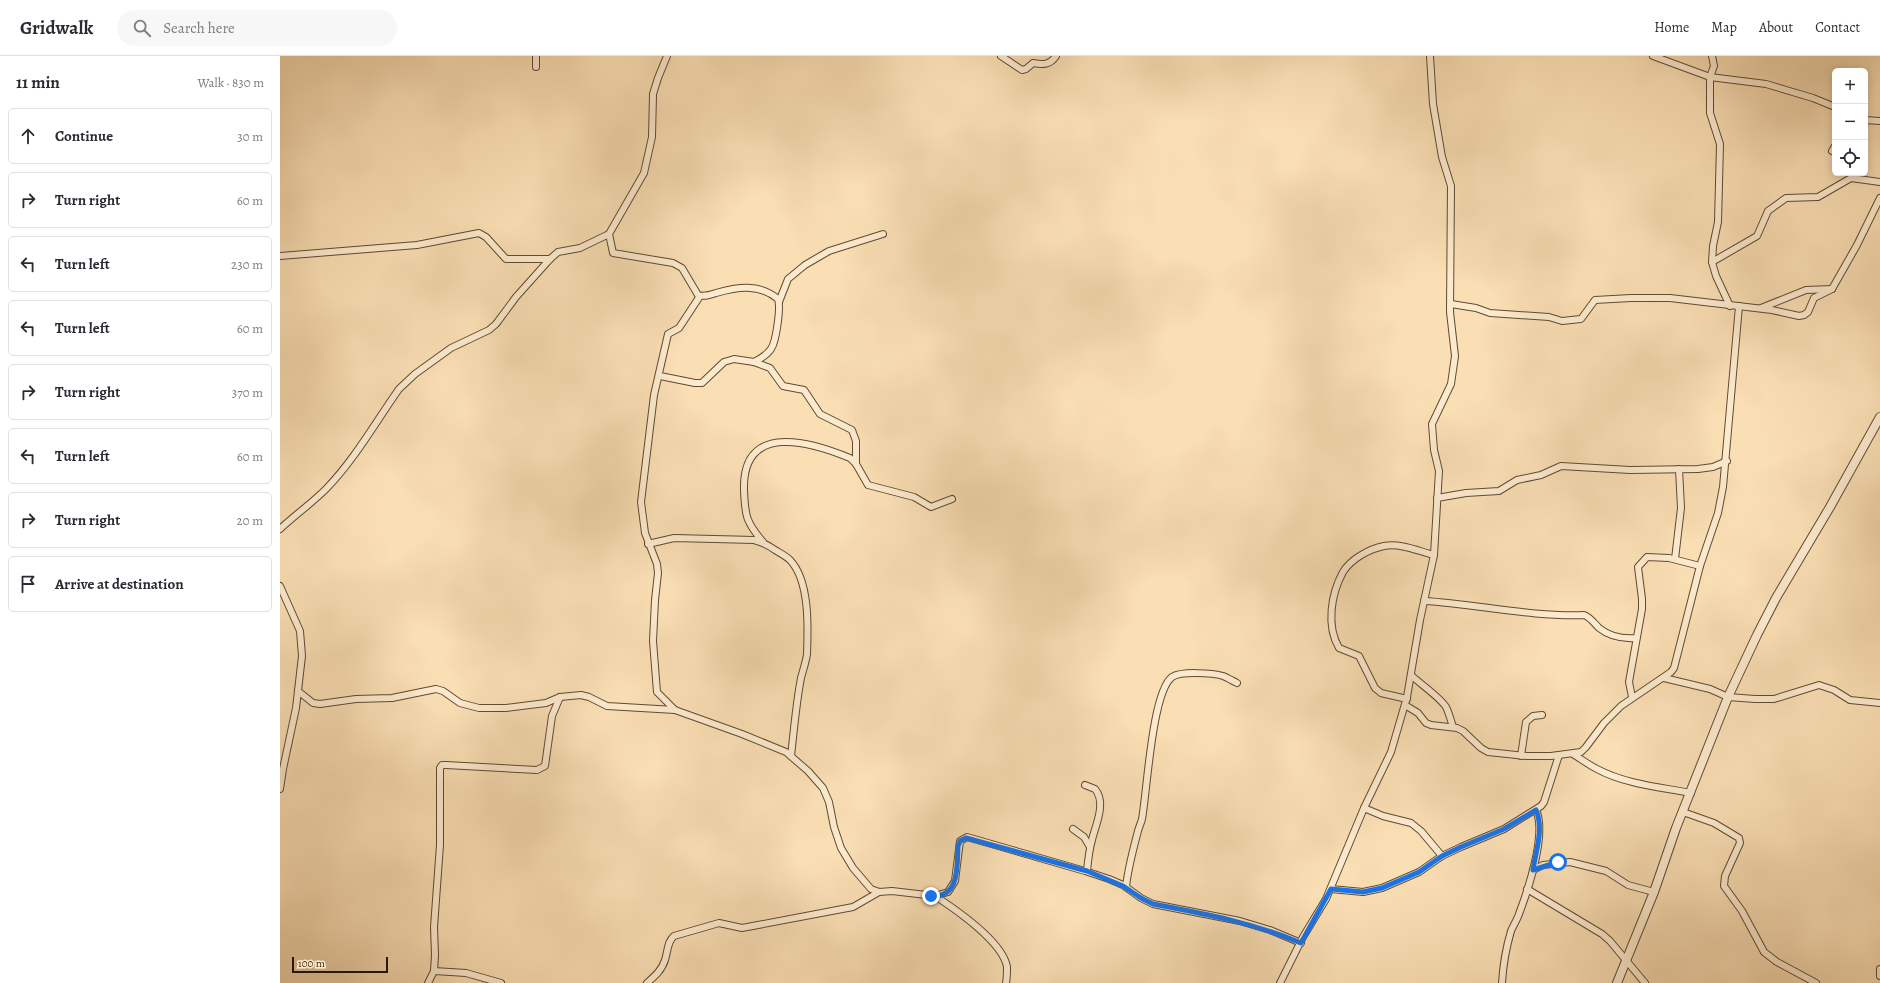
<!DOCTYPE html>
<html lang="en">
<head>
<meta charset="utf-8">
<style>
	body { margin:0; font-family:Alegreya,serif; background:#f7f7f7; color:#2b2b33 }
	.controls { position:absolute; right:12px; top:12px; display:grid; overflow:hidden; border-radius:6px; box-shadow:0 2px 10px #0003 }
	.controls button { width:36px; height:36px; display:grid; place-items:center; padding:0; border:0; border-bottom:1px solid #e1e1e2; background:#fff; color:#2b2b33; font:20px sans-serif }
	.scale { position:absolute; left:12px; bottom:10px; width:96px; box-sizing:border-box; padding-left:4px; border:2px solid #2c1904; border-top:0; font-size:11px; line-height:14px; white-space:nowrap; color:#2c1904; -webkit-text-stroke:3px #fceace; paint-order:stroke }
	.stop { position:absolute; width:12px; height:12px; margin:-9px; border:3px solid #1a73e8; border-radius:50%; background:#fff }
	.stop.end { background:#1a73e8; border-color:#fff; box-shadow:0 1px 4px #0008 }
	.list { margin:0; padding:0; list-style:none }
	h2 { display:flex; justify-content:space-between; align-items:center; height:52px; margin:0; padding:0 16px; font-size:17px }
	h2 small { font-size:13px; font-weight:400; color:#7c7c81 }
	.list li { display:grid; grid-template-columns:26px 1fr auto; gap:12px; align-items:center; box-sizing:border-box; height:56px; margin:0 8px 8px; padding:0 8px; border:1px solid #e1e1e2; border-radius:6px }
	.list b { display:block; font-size:15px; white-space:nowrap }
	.list em { font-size:13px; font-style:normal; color:#7c7c81 }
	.icon { flex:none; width:22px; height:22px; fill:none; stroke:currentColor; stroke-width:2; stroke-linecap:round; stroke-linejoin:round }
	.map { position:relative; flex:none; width:1600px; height:927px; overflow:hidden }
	header { display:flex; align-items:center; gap:24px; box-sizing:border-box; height:56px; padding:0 20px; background:#fff; border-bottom:1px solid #e1e1e2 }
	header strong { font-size:19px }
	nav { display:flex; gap:22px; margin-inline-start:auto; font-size:14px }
	.search { width:280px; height:36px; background:#f7f7f7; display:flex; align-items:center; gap:10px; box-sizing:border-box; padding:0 14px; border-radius:22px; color:#7c7c81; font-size:15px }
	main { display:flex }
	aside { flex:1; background:#fff }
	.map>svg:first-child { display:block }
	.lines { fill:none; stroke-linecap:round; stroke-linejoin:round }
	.minor-casing { stroke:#604a30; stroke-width:8 }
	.tertiary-casing { stroke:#604a30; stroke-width:10 }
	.minor { stroke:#fceace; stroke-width:6 }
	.tertiary { stroke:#fceace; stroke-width:8 }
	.route { stroke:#1a73e8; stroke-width:5 }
</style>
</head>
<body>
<header>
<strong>Gridwalk</strong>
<div class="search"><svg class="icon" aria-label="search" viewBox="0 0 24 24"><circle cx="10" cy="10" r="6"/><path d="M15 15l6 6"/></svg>Search here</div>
<nav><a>Home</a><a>Map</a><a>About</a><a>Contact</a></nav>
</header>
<main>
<aside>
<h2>11 min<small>Walk · 830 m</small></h2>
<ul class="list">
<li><svg class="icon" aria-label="ahead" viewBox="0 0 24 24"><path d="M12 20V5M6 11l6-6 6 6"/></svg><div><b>Continue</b></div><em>30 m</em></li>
<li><svg class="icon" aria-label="right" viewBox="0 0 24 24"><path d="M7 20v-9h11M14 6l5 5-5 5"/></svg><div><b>Turn right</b></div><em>60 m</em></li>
<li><svg class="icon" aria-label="left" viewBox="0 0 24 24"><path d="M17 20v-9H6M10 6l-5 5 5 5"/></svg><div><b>Turn left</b></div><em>230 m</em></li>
<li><svg class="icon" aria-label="left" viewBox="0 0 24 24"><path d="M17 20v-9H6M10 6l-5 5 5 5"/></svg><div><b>Turn left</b></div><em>60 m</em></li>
<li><svg class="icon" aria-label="right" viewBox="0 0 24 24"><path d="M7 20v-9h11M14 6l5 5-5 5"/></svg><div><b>Turn right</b></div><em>370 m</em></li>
<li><svg class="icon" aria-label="left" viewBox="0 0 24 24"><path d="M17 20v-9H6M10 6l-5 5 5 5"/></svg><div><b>Turn left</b></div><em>60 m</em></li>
<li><svg class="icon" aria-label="right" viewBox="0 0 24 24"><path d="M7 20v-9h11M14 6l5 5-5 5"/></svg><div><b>Turn right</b></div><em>20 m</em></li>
<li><svg class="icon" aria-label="arrive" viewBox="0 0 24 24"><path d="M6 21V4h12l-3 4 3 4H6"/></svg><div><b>Arrive at destination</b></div></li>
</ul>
</aside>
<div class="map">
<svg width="1600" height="927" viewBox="0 0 1600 927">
	<rect width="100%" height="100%" fill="#fadeb4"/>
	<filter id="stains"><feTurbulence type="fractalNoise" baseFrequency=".005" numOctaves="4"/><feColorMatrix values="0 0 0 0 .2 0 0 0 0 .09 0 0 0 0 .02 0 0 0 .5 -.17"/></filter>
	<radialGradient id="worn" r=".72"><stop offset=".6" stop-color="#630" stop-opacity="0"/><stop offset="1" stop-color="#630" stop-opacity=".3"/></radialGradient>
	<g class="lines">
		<defs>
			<g id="minor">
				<path d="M721 0 742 14 746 13 753 7C763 9 770 9 776 0"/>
				<polyline points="1373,0 1430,21 1486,28 1533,42 1555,51"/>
				<polyline points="1432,0 1434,10 1430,21 1430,57 1440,88 1438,166 1433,190 1432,206 1436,220 1450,250"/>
				<polyline points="256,11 256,0"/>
				<polyline points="1585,64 1600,65"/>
				<polyline points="1552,95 1555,90"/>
				<path d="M329 178 333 197 393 207 402 212 418 239C424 241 430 239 436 237 457 231 479 227 498 243 501 252 496 286 491 293 487 299 480 303 474 306"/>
				<polyline points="0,200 137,189 199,177 206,181 226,203 270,203"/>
				<polyline points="1432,206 1477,180 1488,155 1506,142 1538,141 1571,122 1600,126"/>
				<polyline points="499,246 508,223 525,209 549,195 603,178"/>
				<polyline points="1171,248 1196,252 1210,257 1269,261 1282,265 1301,263 1315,244 1351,242 1390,242 1492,254 1519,260 1524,259 1528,256 1534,242 1552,233 1577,189 1600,142"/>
				<polyline points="1481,252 1526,234 1552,233"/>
				<polyline points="380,320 415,327 422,327 444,306 454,303 474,306 490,312 503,330 524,334 540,358 572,374 576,385 576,408"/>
				<polyline points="1157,442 1186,437 1219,435 1237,424 1261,419 1281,410 1350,414 1418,413 1433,411 1447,405"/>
				<path d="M0 473C15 459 32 447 46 433 75 403 95 367 119 333L135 318 171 292 209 274 216 268 236 241 270 203 278 196 300 192 329 178 364 117 372 81 373 38 378 22 387 0"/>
				<path d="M483 486C466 466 465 460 464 434 462 366 529 385 570 402L576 408 588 429 634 441 651 451 672 443"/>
				<path d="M368 488 394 482 474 484C482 486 488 489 495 494 500 497 506 500 510 504 530 525 528 572 527 598 526 606 523 614 521 622 516 648 514 674 511 700"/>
				<polyline points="1395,503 1401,452 1399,413"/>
				<polyline points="0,530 20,575 22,600 16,652 3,713 0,733"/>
				<path d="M1144 545C1197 548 1250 561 1304 559 1310 561 1314 567 1319 572 1329 580 1343 583 1356 582"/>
				<path d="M1131 619C1140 628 1160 641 1166 651 1169 657 1171 665 1173 671"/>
				<polyline points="1384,622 1430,633 1448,641 1475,643 1494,643 1539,629 1554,634 1570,644 1600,647"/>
				<polyline points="18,635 33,647 40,648 76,643 112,642 156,633 163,635 180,647 199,652 226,652 266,647 280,641 301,639 309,641 327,650 395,654 462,678 506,696 528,715 543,732 549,746 554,771 561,792 573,812 591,833 599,836 612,835 655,840 668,836 675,825 680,785 687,781 805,815 829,823 843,829 861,842 873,848 960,865 990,874 1021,887"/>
				<polyline points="1352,641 1349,626 1362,553 1362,543 1358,511 1367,501 1389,502 1420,510"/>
				<path d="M1127 643 1101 637 1095 632 1079 600 1059 592C1046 570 1051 538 1063 516 1071 503 1089 493 1104 490 1121 487 1138 495 1154 499"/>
				<polyline points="1125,649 1138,657 1146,667 1151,669 1177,672 1183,675 1201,692 1208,696 1247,700 1271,700 1301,696 1306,691 1324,667 1341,650 1391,616 1394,612 1420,510 1438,457 1443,431 1459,250"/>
				<polyline points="395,654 377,636 373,585 375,544 378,517 377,508 365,477 361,446 374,339 388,278 399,272 420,240"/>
				<path d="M1293 698C1301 703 1309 709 1317 713 1345 728 1379 731 1411 737"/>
				<polyline points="1241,700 1246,666 1253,660 1262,659"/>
				<path d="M805 729 815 733C827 747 815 770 812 784 809 794 808 805 807 815"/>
				<polyline points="1084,752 1103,760 1131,767 1141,775 1162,800"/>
				<polyline points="1403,756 1434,767 1459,782 1460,787 1445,820 1444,830 1462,855 1484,896 1497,906 1536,927"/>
				<polyline points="793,773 804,781 810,791"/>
				<polyline points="1253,814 1263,809 1290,806 1326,815 1348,829 1374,836"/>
				<path d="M846 831C848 812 853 794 858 775 859 771 861 767 862 763 867 736 872 636 892 621 901 615 933 617 943 620 948 622 953 625 957 627"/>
				<polyline points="1051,833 1083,836 1102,832 1139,816 1162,800 1181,791 1224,773 1261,750 1264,746 1279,699"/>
				<polyline points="1247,833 1322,878 1330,885 1365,927"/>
				<path d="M655 840C675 853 723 886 727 911 727 917 727 922 726 927"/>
				<polyline points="1600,913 1600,920"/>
				<polyline points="154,915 186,917 221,927"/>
				<polyline points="148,927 154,915 155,899 154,871 160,789 160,712 162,709 166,709 257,714 265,710 272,660 280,641"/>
				<path d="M367 927C375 920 382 914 385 904 388 895 387 886 394 880L439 867 462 872 573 851 599 836"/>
				<polyline points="1000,927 1023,881 1046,843 1084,752 1111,696 1127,641 1140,564 1154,499 1159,415 1154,394 1152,368 1171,328 1175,300 1170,256 1171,130 1162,101 1153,48 1150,0"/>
				<path d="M1222 927C1223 910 1226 892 1231 875 1233 870 1237 864 1239 858 1248 834 1267 778 1256 754"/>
			</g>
			<polyline id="tertiary" points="1337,927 1374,836 1396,772 1448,641 1477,579 1496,542 1550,451 1600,361"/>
		</defs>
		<!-- minor casing -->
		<use href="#minor" class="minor-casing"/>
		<!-- tertiary casing -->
		<use href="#tertiary" class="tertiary-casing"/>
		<!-- minor -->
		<use href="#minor" class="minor"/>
		<!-- tertiary -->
		<use href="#tertiary" class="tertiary"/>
	</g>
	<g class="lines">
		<!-- route -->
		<path class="route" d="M651 840C680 842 677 810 678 790L680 785 686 782 807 815 843 830 861 842 873 848C926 858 970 866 1021 887L1051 833 1083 836 1102 832 1139 816 1162 800 1181 791 1224 773 1256 754C1264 773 1256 794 1253 814L1278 806"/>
	</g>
	<rect width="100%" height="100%" filter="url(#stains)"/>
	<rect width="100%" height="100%" fill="url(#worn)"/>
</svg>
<div class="controls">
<button>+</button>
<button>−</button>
<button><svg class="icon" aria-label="locate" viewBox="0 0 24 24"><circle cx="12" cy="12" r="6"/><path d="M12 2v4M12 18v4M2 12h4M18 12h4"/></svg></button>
</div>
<div class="scale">100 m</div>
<div class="stop" style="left:1278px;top:806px"></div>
<div class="stop end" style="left:651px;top:840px"></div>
</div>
</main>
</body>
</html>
